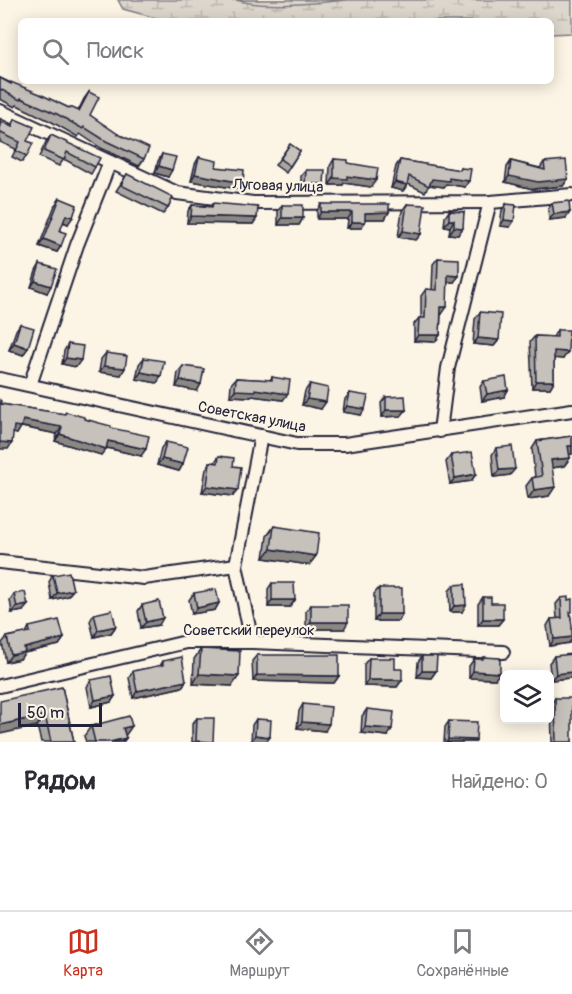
<!DOCTYPE html>
<html lang="ru">
<head>
<meta charset="utf-8">
<style>
	body { margin:0; font-family:Pangolin,sans-serif; background:#f7f7f7; color:#2b2b33 }
	.controls { position:absolute; right:18px; bottom:18px; display:grid; overflow:hidden; border-radius:9px; box-shadow:0 3px 15px #0003 }
	.controls button { width:54px; height:54px; display:grid; place-items:center; padding:0; border:0; border-bottom:2px solid #e1e1e2; background:#fff; color:#2b2b33; font:30px sans-serif }
	.scale { position:absolute; left:18px; bottom:15px; width:84px; box-sizing:border-box; padding-left:6px; border:3px solid #22223b; border-top:0; font-size:16px; line-height:21px; white-space:nowrap; color:#22223b; -webkit-text-stroke:4px #fcf5e5; paint-order:stroke }
	.list { margin:0; padding:0; list-style:none }
	h2 { display:flex; justify-content:space-between; align-items:center; height:78px; margin:0; padding:0 24px; font-size:26px }
	h2 small { font-size:20px; font-weight:400; color:#7c7c81 }
	.icon { flex:none; width:33px; height:33px; fill:none; stroke:currentColor; stroke-width:2; stroke-linecap:round; stroke-linejoin:round }
	.map { position:relative; flex:none; width:572px; height:742px; overflow:hidden }
	.search { position:absolute; background:#fff; box-shadow:0 3px 15px #0003; left:18px; right:18px; top:18px; height:66px; display:flex; align-items:center; gap:15px; box-sizing:border-box; padding:0 21px; border-radius:9px; color:#7c7c81; font-size:22px }
	.sheet { height:168px; background:#fff }
	nav { display:flex; justify-content:space-around; align-items:center; box-sizing:border-box; height:84px; border-top:2px solid #e1e1e2; background:#fff; font-size:16px; color:#7c7c81 }
	nav a { display:grid; justify-items:center; gap:3px }
	nav .on { color:#c8321e }
	.map>svg:first-child { display:block }
	.wetland { fill:url(#wetland-marsh); stroke:#7f7c84; stroke-width:1.5 }
	.park { fill:url(#park-crowns); stroke:#7f7c84; stroke-width:1.5 }
	.lines { fill:none; stroke-linecap:round; stroke-linejoin:round }
	.minor-casing { stroke:#22223b; stroke-width:16 }
	.minor { stroke:#fcf5e5; stroke-width:12 }
	.wall { fill:#aaa6a1; stroke:#22223b; stroke-width:1.5 }
	.shaded-wall { fill:#8b8783; stroke:#22223b; stroke-width:1.5 }
	.building { fill:#c6c1bb; stroke:#22223b; stroke-width:1.5 }
	.labels { text-anchor:middle; dominant-baseline:central; stroke-width:4.5; stroke-linejoin:round; paint-order:stroke }
	.street-label { font-size:15px; fill:#22223b; stroke:#fcf5e5 }
</style>
</head>
<body>
<div class="map">
<svg width="572" height="742" viewBox="0 0 572 742">
	<defs>
		<pattern id="wetland-marsh" width="20" height="14" patternUnits="userSpaceOnUse" patternTransform="scale(1.5)"><rect width="20" height="14" fill="#dcd6cc"/><path d="M1 5h8M5 5V1M11 12h8M15 12V8" fill="none" stroke="#bcb7b0"/></pattern>
		<pattern id="park-crowns" width="20" height="18" patternUnits="userSpaceOnUse" patternTransform="scale(1.5)"><rect width="20" height="18" fill="#dcd6cc"/><path d="M2 6a3 3 0 1 1 6 0M12 15a3 3 0 1 1 6 0" fill="none" stroke="#bcb7b0"/></pattern>
	</defs>
	<rect width="100%" height="100%" fill="#fcf5e5"/>
	<filter id="ink" filterUnits="userSpaceOnUse"><feTurbulence type="fractalNoise" baseFrequency=".0167" numOctaves="2"/><feDisplacementMap in="SourceGraphic" scale="12" xChannelSelector="R" yChannelSelector="G"/><feConvolveMatrix kernelMatrix="1 2 1 2 8 2 1 2 1" color-interpolation-filters="sRGB"/></filter>
	<g filter="url(#ink)">
		<!-- wetland -->
		<polygon class="wetland" points="118,0 572,0 572,33 551,34 551,21 167,21 123,9"/>
		<!-- park -->
		<path class="park" d="M236 0H346C314 3 266 9 236 0Z"/>
		<g class="lines">
			<defs>
				<g id="minor">
					<polyline points="0,111 177,193 253,203 490,202 572,195"/>
					<polyline points="0,379 297,444 345,444 572,410"/>
					<polyline points="30,385 77,245 110,162"/>
					<polyline points="440,431 448,368 490,202"/>
					<polyline points="0,562 144,578 236,565"/>
					<polyline points="252,642 236,565 261,436"/>
					<polyline points="0,686 186,642 252,642 503,652"/>
				</g>
			</defs>
			<!-- minor casing -->
			<use href="#minor" class="minor-casing"/>
			<!-- minor -->
			<use href="#minor" class="minor"/>
		</g>
		<!-- wall -->
		<g class="wall">
			<polygon points="0,78 11,83 69,108 78,111 84,99 89,92 90,115 144,159 139,166 101,148 80,134 78,137 52,122 17,105 15,107 0,99"/>
			<polygon points="15,119 27,141 27,156 22,162 12,157 16,149 0,142 0,121 10,127"/>
			<polygon points="51,135 95,167 91,174 64,159 59,166 39,157 46,142"/>
			<polygon points="290,144 300,151 286,173 275,165"/>
			<polygon points="162,154 168,177 155,173 158,161"/>
			<polygon points="199,157 216,167 243,183 238,189 191,181 195,164"/>
			<polygon points="334,159 348,163 371,187 344,183 343,185 329,185 330,166"/>
			<polygon points="400,160 459,170 461,168 465,187 446,184 444,187 429,185 425,192 408,184 403,191 391,188 396,166"/>
			<polygon points="511,161 540,168 544,162 568,179 563,186 533,189 505,182 507,167"/>
			<polygon points="306,170 324,184 319,191 301,190 301,176"/>
			<polygon points="127,174 168,208 163,214 116,191"/>
			<polygon points="60,198 68,224 63,222 60,231 61,246 57,252 39,246 55,205"/>
			<polygon points="213,203 257,218 253,224 187,223 188,211 192,205 210,206"/>
			<polygon points="552,203 570,212 566,218 549,220 548,209"/>
			<polygon points="321,204 389,212 385,219 365,219 361,228 347,228 348,219 317,219 317,211"/>
			<polygon points="407,204 421,234 416,240 398,237 402,211"/>
			<polygon points="506,204 510,227 500,226 502,210"/>
			<polygon points="282,205 303,218 299,225 278,225 278,211"/>
			<polygon points="449,211 464,212 458,235 449,234 450,227 444,226 445,217"/>
			<polygon points="438,258 454,282 448,282 442,314 441,314 440,335 435,342 414,341 414,324 419,318 421,318 421,296 426,289 432,290 433,264"/>
			<polygon points="40,264 47,293 31,287 36,271"/>
			<polygon points="480,312 499,340 494,346 473,344 475,319"/>
			<polygon points="20,324 23,355 9,350 16,330"/>
			<polygon points="557,330 563,359 554,358 554,381 550,388 532,388 530,342 535,336 553,337"/>
			<polygon points="68,344 76,367 62,364 64,351"/>
			<polygon points="106,353 125,368 121,375 99,372 101,359"/>
			<polygon points="144,358 161,376 157,383 136,379 139,364"/>
			<polygon points="183,366 201,384 197,391 176,387 178,372"/>
			<polygon points="272,377 283,400 252,396 251,397 230,396 231,384 236,378 270,380"/>
			<polygon points="484,381 508,390 504,397 482,401 480,387"/>
			<polygon points="310,384 321,409 302,405 305,391"/>
			<polygon points="350,393 361,415 343,412 345,399"/>
			<polygon points="386,397 406,410 401,416 382,417 381,403"/>
			<polygon points="1,404 64,414 66,412 111,428 141,456 106,448 101,455 55,441 57,434 21,427 17,434 13,433 8,449"/>
			<polygon points="572,436 572,454 569,454 570,458 564,466 552,468 549,496 528,499 526,486 532,478 535,477 532,449 537,441"/>
			<polygon points="166,442 183,464 179,471 157,465 161,448"/>
			<polygon points="496,448 510,475 494,477 492,455"/>
			<polygon points="451,455 476,474 471,481 450,484 446,462"/>
			<polygon points="219,456 233,496 202,492 206,469 210,462 214,463"/>
			<polygon points="274,526 316,556 309,565 264,558 267,536"/>
			<polygon points="53,575 68,596 52,600 49,582"/>
			<polygon points="272,583 295,600 290,607 268,607 268,589"/>
			<polygon points="454,585 462,612 450,612 449,591"/>
			<polygon points="379,588 402,614 398,621 374,621 374,594"/>
			<polygon points="194,593 219,603 215,610 192,614 189,600"/>
			<polygon points="14,594 23,611 12,613 10,600"/>
			<polygon points="483,597 491,603 503,619 498,625 478,625 478,604"/>
			<polygon points="561,598 571,618 569,643 550,646 547,626 551,619 557,619 556,604"/>
			<polygon points="142,605 159,625 141,628 138,611"/>
			<polygon points="311,605 344,629 306,629 306,611"/>
			<polygon points="94,614 116,626 111,633 94,637 90,621"/>
			<polygon points="29,627 64,638 59,645 24,653 20,659 6,662 2,643 7,637 26,633"/>
			<polygon points="201,649 232,686 193,684 194,659"/>
			<polygon points="257,655 339,676 334,683 253,681 252,661"/>
			<polygon points="422,656 436,671 431,678 417,677 418,662"/>
			<polygon points="554,656 570,678 551,680 549,663"/>
			<polygon points="483,657 495,679 469,678 469,666 474,659 481,659"/>
			<polygon points="369,658 395,669 402,680 397,687 364,686 364,664"/>
			<polygon points="163,661 186,681 182,687 133,698 129,678 133,671 160,666"/>
			<polygon points="91,680 115,696 111,702 91,707 87,687"/>
			<polygon points="62,687 74,742 41,742 37,726"/>
			<polygon points="555,698 572,742 552,742 551,705"/>
			<polygon points="303,704 325,731 297,728 299,711"/>
			<polygon points="367,709 388,736 361,733 362,716"/>
			<polygon points="197,718 213,742 192,742 192,724"/>
			<polygon points="256,719 270,737 266,742 251,742 252,725"/>
			<polygon points="449,721 476,740 475,742 444,742 445,727"/>
			<polygon points="91,726 125,735 126,738 123,742 86,742 84,736"/>
		</g>
		<!-- shaded-wall -->
		<g class="shaded-wall">
			<polygon points="159,166 172,170 168,177 155,173"/>
			<polygon points="195,174 243,183 238,189 191,181"/>
			<polygon points="347,176 376,180 371,187 344,183 343,185 329,185 334,178"/>
			<polygon points="509,176 568,179 563,186 533,189 505,182"/>
			<polygon points="449,178 469,181 465,187 446,184 444,187 428,185 432,179"/>
			<polygon points="395,182 407,185 403,191 391,188"/>
			<polygon points="305,184 324,184 319,191 301,190"/>
			<polygon points="321,212 352,212 348,219 317,219"/>
			<polygon points="389,212 385,219 361,219 365,213"/>
			<polygon points="570,212 566,218 549,220 554,214"/>
			<polygon points="66,215 73,217 68,224 61,221"/>
			<polygon points="191,216 257,218 253,224 187,223"/>
			<polygon points="282,218 303,218 299,225 278,225"/>
			<polygon points="449,220 454,220 450,227 444,226"/>
			<polygon points="504,220 514,221 510,227 500,226"/>
			<polygon points="352,222 365,222 361,228 347,228"/>
			<polygon points="454,227 463,228 458,235 449,234"/>
			<polygon points="403,231 421,234 416,240 398,237"/>
			<polygon points="44,239 61,246 57,252 39,246"/>
			<polygon points="448,275 459,276 454,282 444,282"/>
			<polygon points="35,281 51,286 47,293 31,287"/>
			<polygon points="441,307 447,307 442,314 436,313"/>
			<polygon points="418,335 440,335 435,342 414,341"/>
			<polygon points="478,338 499,340 494,346 473,344"/>
			<polygon points="14,343 28,348 23,355 9,350"/>
			<polygon points="554,351 568,352 563,359 550,358"/>
			<polygon points="66,358 81,360 76,367 62,364"/>
			<polygon points="104,366 125,368 121,375 99,372"/>
			<polygon points="141,372 161,376 157,383 136,379"/>
			<polygon points="180,380 201,384 197,391 176,387"/>
			<polygon points="536,381 554,381 550,388 532,388"/>
			<polygon points="255,389 288,394 283,400 252,396 251,397 230,396 235,390"/>
			<polygon points="508,390 504,397 482,401 487,394"/>
			<polygon points="307,399 326,402 321,409 302,405"/>
			<polygon points="347,406 365,409 361,415 343,412"/>
			<polygon points="386,410 406,410 401,416 382,417"/>
			<polygon points="23,420 62,427 57,434 18,426"/>
			<polygon points="14,426 21,427 17,434 9,432"/>
			<polygon points="60,434 106,449 101,455 55,441"/>
			<polygon points="108,441 146,449 141,456 103,447"/>
			<polygon points="0,442 12,443 8,449 0,449"/>
			<polygon points="568,446 572,446 572,454 563,455"/>
			<polygon points="570,458 564,466 545,469 551,460"/>
			<polygon points="162,459 183,464 179,471 157,465"/>
			<polygon points="515,469 510,475 494,477 499,470"/>
			<polygon points="476,474 471,481 450,484 455,478"/>
			<polygon points="207,486 238,490 233,496 202,492"/>
			<polygon points="555,487 549,496 528,499 534,490"/>
			<polygon points="271,549 316,556 309,565 264,558"/>
			<polygon points="73,590 68,596 52,600 57,593"/>
			<polygon points="272,600 295,600 290,607 268,607"/>
			<polygon points="219,603 215,610 192,614 197,608"/>
			<polygon points="28,605 23,611 12,613 17,607"/>
			<polygon points="466,605 462,612 450,612 454,606"/>
			<polygon points="379,614 402,614 398,621 374,621"/>
			<polygon points="163,618 159,625 141,628 146,622"/>
			<polygon points="483,619 503,619 498,625 478,625"/>
			<polygon points="311,622 348,622 344,629 306,629"/>
			<polygon points="116,626 111,633 94,637 98,630"/>
			<polygon points="572,637 572,639 569,643 550,646 554,639"/>
			<polygon points="64,638 59,645 24,653 20,659 6,662 11,655 24,648"/>
			<polygon points="422,671 436,671 431,678 417,677"/>
			<polygon points="473,671 500,673 495,679 469,678"/>
			<polygon points="572,672 572,675 570,678 551,680 556,674"/>
			<polygon points="199,674 239,676 232,686 193,684"/>
			<polygon points="257,675 339,676 334,683 253,681"/>
			<polygon points="368,680 402,680 397,687 364,686"/>
			<polygon points="186,681 182,687 133,698 137,691"/>
			<polygon points="115,696 111,702 91,707 95,700"/>
			<polygon points="45,715 37,726 0,734 0,725"/>
			<polygon points="302,722 329,724 325,731 297,728"/>
			<polygon points="132,726 125,736 123,728"/>
			<polygon points="365,727 392,729 388,736 361,733"/>
			<polygon points="255,735 270,737 266,742 251,742"/>
			<polygon points="126,738 123,742 110,742"/>
			<polygon points="448,739 476,740 475,742 447,742"/>
		</g>
		<!-- building -->
		<g class="building">
			<polygon points="0,78 11,84 11,82 40,94 69,108 70,107 79,111 89,92 99,97 90,115 118,134 149,148 144,159 106,141 84,127 83,129 57,114 21,98 20,100 0,89"/>
			<polygon points="15,119 34,127 27,141 33,143 27,156 16,151 20,142 1,133 0,134 0,121 12,127"/>
			<polygon points="51,135 100,158 95,167 67,152 64,160 44,151"/>
			<polygon points="290,144 300,151 290,166 280,159"/>
			<polygon points="162,154 176,157 172,170 159,166"/>
			<polygon points="199,157 217,161 216,167 244,170 243,183 195,174"/>
			<polygon points="334,159 348,160 348,163 378,168 376,180 347,176 347,179 334,178"/>
			<polygon points="400,160 460,170 461,168 471,169 469,181 449,178 449,181 432,179 429,186 409,176 407,185 395,182"/>
			<polygon points="566,160 568,179 538,182 509,176 511,161 545,170 544,162"/>
			<polygon points="306,170 325,170 324,184 305,184"/>
			<polygon points="127,174 173,197 168,208 121,185"/>
			<polygon points="60,198 77,205 73,217 66,215 60,231 66,233 61,246 44,239"/>
			<polygon points="569,201 570,212 554,214 552,203"/>
			<polygon points="213,203 258,207 257,218 191,216 192,205 212,207"/>
			<polygon points="321,204 389,204 389,212 365,213 365,222 352,222 352,212 321,212"/>
			<polygon points="407,204 425,205 421,234 403,231"/>
			<polygon points="506,204 516,205 514,221 504,220"/>
			<rect x="282" y="205" width="21" height="13"/>
			<polygon points="449,211 464,212 463,228 454,227 454,220 449,220"/>
			<polygon points="438,258 459,259 459,276 448,275 447,307 441,307 440,335 418,335 419,318 425,318 426,289 437,290"/>
			<polygon points="40,264 57,269 51,286 35,281"/>
			<polygon points="480,312 501,314 499,340 478,338"/>
			<polygon points="20,324 34,328 28,348 14,343"/>
			<polygon points="557,330 569,330 568,352 554,351 554,381 536,381 535,336 557,337"/>
			<polygon points="68,344 83,346 81,360 66,358"/>
			<polygon points="106,353 127,356 125,368 104,366"/>
			<polygon points="144,358 164,361 161,376 141,372"/>
			<polygon points="183,366 204,369 201,384 180,380"/>
			<polygon points="272,377 290,380 288,394 255,389 255,391 235,390 236,378 272,380"/>
			<polygon points="506,377 508,390 487,394 484,381"/>
			<polygon points="310,384 328,388 326,402 307,399"/>
			<polygon points="350,393 368,396 365,409 347,406"/>
			<polygon points="405,396 406,410 386,410 386,397"/>
			<polygon points="0,400 1,401 1,404 65,414 66,412 84,417 84,419 111,426 111,428 149,436 146,449 108,441 106,449 60,434 62,427 23,420 21,427 14,426 12,443 0,442"/>
			<polygon points="572,436 572,446 568,446 570,458 551,460 555,487 534,490 532,478 542,476 537,441"/>
			<polygon points="166,442 188,447 183,464 162,459"/>
			<polygon points="512,446 515,469 499,470 496,448"/>
			<polygon points="472,452 476,474 455,478 451,455"/>
			<polygon points="219,456 234,458 233,466 241,467 238,490 207,486 210,462 218,463"/>
			<polygon points="274,526 319,533 316,556 271,549"/>
			<polygon points="69,572 73,590 57,593 53,575"/>
			<polygon points="272,583 294,583 295,600 272,600"/>
			<polygon points="465,584 466,605 454,606 454,585"/>
			<rect x="379" y="588" width="23" height="26"/>
			<polygon points="216,589 219,603 197,608 194,593"/>
			<polygon points="25,592 28,605 17,607 14,594"/>
			<polygon points="483,597 491,597 491,603 503,603 503,619 483,619"/>
			<polygon points="568,597 568,600 572,599 572,612 570,612 572,626 572,637 554,639 551,619 562,618 561,598"/>
			<polygon points="159,601 163,618 146,622 142,605"/>
			<rect x="311" y="605" width="37" height="17"/>
			<polygon points="112,610 116,626 98,630 94,614"/>
			<polygon points="59,620 64,638 24,648 25,652 11,655 7,637 30,632 29,627"/>
			<polygon points="201,649 240,651 239,676 199,674"/>
			<polygon points="572,654 572,672 556,674 554,656"/>
			<polygon points="257,655 339,655 339,676 257,675"/>
			<polygon points="422,656 437,656 436,671 422,671"/>
			<polygon points="182,657 186,681 137,691 133,671 163,665 163,661"/>
			<polygon points="483,657 500,658 500,673 473,671 474,659 483,659"/>
			<polygon points="369,658 395,658 395,669 402,669 402,680 368,680"/>
			<rect x="529" y="673" width="16" height="2"/>
			<polygon points="111,676 115,696 95,700 91,680"/>
			<polygon points="62,687 74,742 51,742 45,715 0,725 0,701"/>
			<polygon points="555,698 572,698 572,742 556,742"/>
			<polygon points="303,704 331,707 329,724 302,722"/>
			<polygon points="367,709 394,712 392,729 365,727"/>
			<polygon points="129,716 132,726 123,728 126,738 110,742 95,742 91,726"/>
			<polygon points="197,718 214,718 213,742 196,741"/>
			<polygon points="256,719 271,720 270,737 255,735"/>
			<polygon points="449,721 477,722 476,740 448,739"/>
		</g>
	</g>
	<g class="labels">
		<!-- street labels -->
		<g class="street-label">
			<text transform="translate(278 186) rotate(2)">Луговая улица</text>
			<text transform="translate(252 417) rotate(11)">Советская улица</text>
			<text x="249" y="630">Советский переулок</text>
		</g>
	</g>
</svg>
<div class="controls">
<button><svg class="icon" aria-label="layers" viewBox="0 0 24 24"><path d="M12 4l9 5-9 5-9-5zM3 14l9 5 9-5"/></svg></button>
</div>
<div class="scale">50 m</div>
<div class="search"><svg class="icon" aria-label="search" viewBox="0 0 24 24"><circle cx="10" cy="10" r="6"/><path d="M15 15l6 6"/></svg>Поиск</div>
</div>
<section class="sheet">
<h2>Рядом<small>Найдено: 0</small></h2>
<ul class="list">
</ul>
</section>
<nav>
<a class="on"><svg class="icon" aria-label="map" viewBox="0 0 24 24"><path d="M3 6l6-2 6 2 6-2v14l-6 2-6-2-6 2zM9 4v14M15 6v14"/></svg>Карта</a>
<a><svg class="icon" aria-label="directions" viewBox="0 0 24 24"><path d="M12 3l9 9-9 9-9-9zM9 14v-3h6M13 9l2 2-2 2"/></svg>Маршрут</a>
<a><svg class="icon" aria-label="saved" viewBox="0 0 24 24"><path d="M7 4h10v16l-5-4-5 4z"/></svg>Сохранённые</a>
</nav>
</body>
</html>
